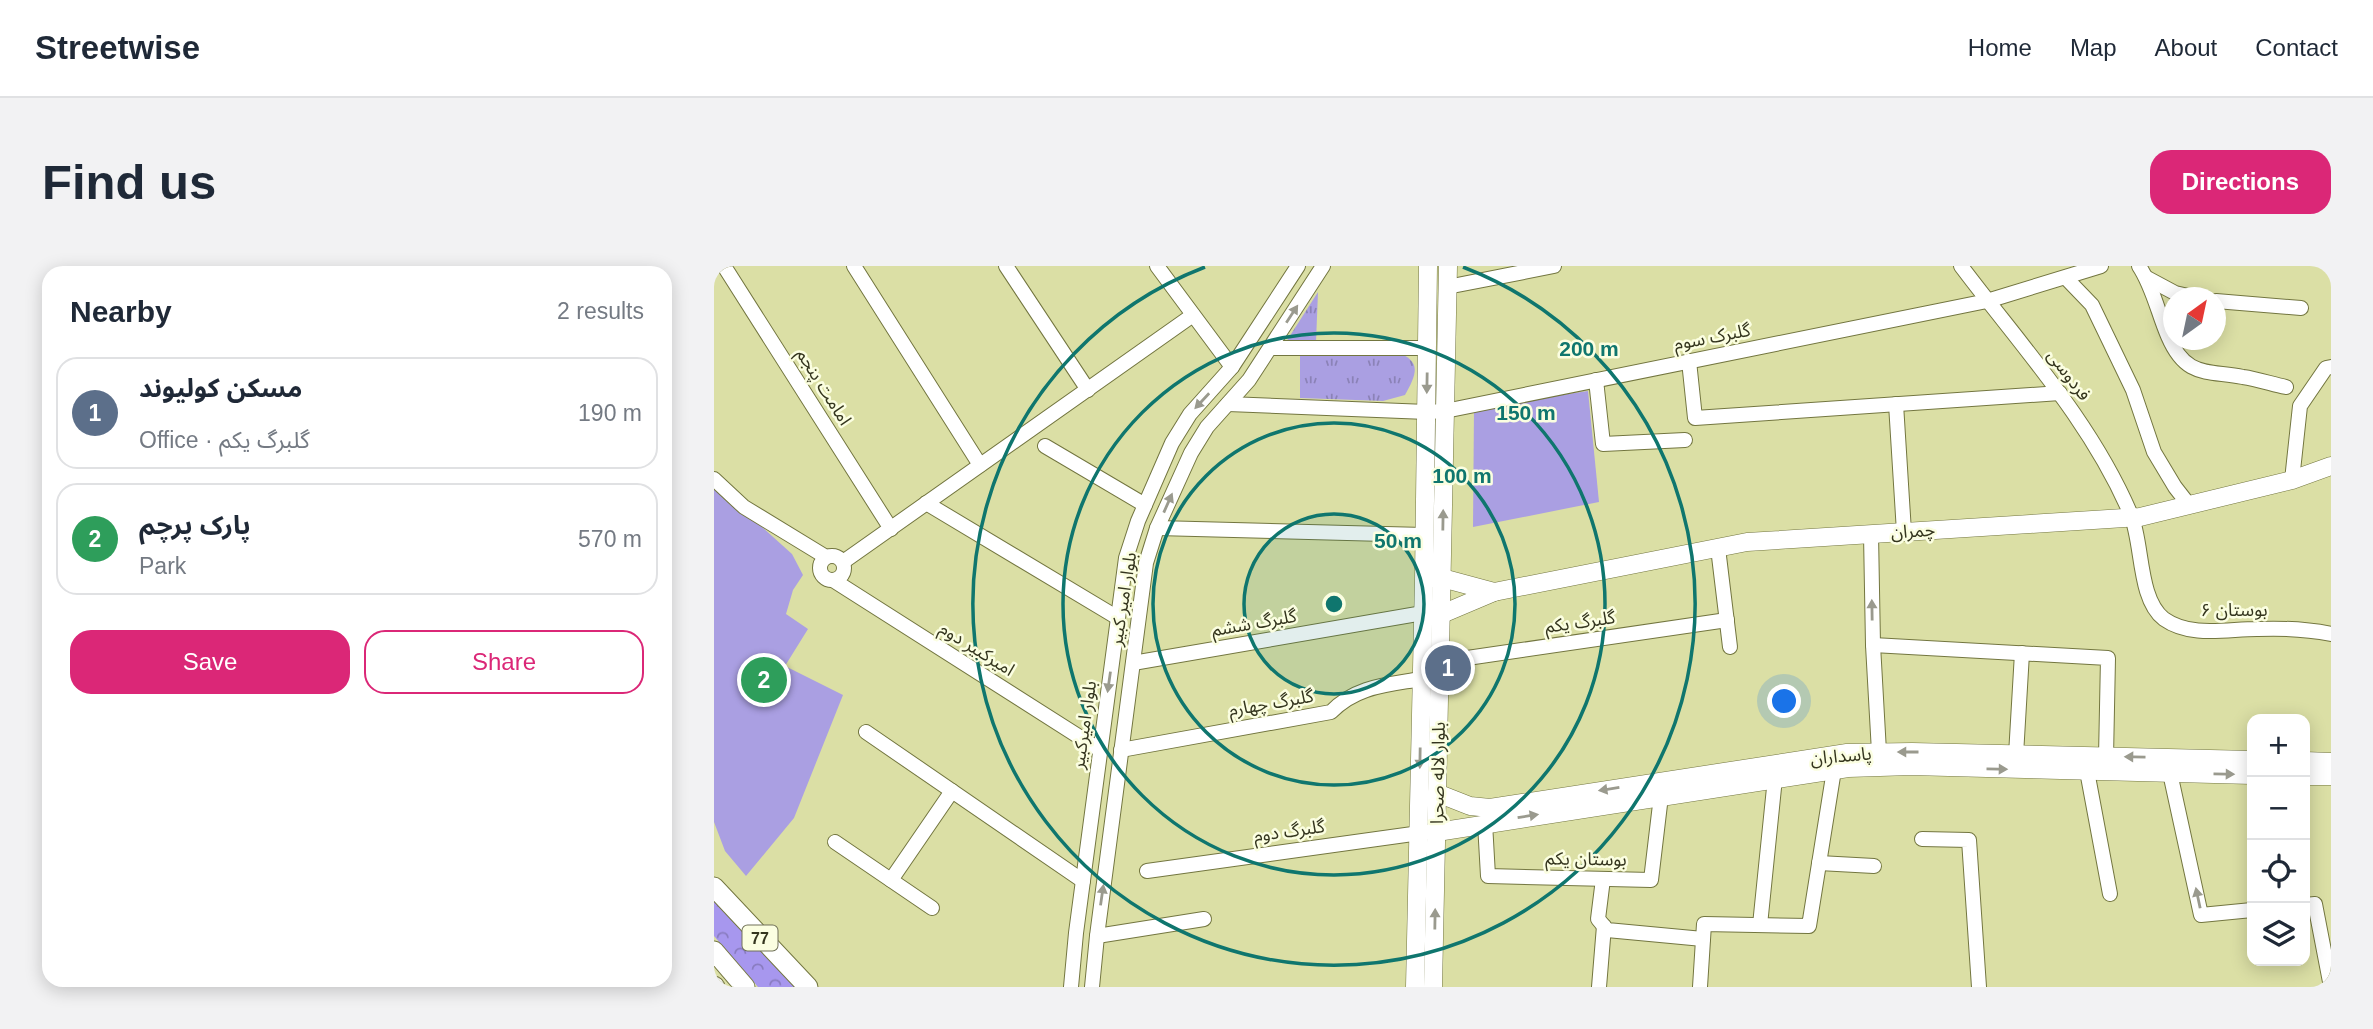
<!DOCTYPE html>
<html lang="en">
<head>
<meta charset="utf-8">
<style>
	body { margin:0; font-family:Arial,"Noto Sans Arabic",sans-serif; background:#f2f2f3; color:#1f2937 }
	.controls { position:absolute; right:21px; bottom:21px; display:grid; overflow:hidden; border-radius:14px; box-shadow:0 4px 18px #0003 }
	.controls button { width:63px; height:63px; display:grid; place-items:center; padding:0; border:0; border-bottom:2px solid #e0e1e3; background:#fff; color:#1f2937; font:35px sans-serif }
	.compass { position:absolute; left:1449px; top:21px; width:63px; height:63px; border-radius:50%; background:#fff; box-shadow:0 4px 18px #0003; rotate:33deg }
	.you { position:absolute; left:1071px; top:436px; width:24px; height:24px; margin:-18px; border:5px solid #fff; border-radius:50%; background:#1a73e8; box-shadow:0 0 0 10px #1a73e833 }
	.badge { display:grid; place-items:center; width:46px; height:46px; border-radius:50%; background:#db2777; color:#fff; font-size:23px; font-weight:700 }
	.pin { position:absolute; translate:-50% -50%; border:4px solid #fff; box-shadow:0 2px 7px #0006 }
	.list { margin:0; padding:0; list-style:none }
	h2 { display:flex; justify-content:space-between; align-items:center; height:91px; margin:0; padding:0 28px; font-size:30px }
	h2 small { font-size:23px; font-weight:400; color:#747a83 }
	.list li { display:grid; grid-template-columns:46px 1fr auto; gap:21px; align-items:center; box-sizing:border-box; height:112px; margin:0 14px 14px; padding:0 14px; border:2px solid #e0e1e3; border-radius:21px }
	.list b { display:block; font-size:26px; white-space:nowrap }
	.list p { margin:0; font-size:23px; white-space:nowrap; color:#747a83 }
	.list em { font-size:23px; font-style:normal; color:#747a83 }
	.actions { display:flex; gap:14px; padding:21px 28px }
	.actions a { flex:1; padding:16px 0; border:2px solid #db2777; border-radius:21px; text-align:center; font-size:24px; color:#db2777 }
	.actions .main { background:#db2777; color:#fff }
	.icon { flex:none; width:38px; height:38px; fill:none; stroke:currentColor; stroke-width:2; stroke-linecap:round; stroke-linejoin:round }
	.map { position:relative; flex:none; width:1617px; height:721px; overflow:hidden; border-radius:21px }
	header { display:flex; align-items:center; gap:42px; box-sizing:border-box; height:98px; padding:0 35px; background:#fff; border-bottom:2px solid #e0e1e3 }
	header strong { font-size:33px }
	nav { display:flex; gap:38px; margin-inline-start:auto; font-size:24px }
	.intro { display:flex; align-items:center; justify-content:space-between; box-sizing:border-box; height:168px; padding:0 42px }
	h1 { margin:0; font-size:49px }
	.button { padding:18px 32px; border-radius:21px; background:#db2777; color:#fff; font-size:24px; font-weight:700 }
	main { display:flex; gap:42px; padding:0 42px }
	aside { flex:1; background:#fff; border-radius:21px; box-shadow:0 4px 18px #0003 }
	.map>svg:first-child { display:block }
	.grass { fill:url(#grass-tufts) }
	.forest { fill:url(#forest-crowns) }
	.park { fill:#aa9fe2 }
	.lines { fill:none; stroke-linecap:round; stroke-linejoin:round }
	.minor-casing { stroke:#737640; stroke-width:16 }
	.major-casing { stroke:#737640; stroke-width:19 }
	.highway-casing { stroke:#737640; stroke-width:21 }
	.minor { stroke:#fff; stroke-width:14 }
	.major { stroke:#fff; stroke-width:18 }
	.highway { stroke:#fff; stroke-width:19 }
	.oneway { fill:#9a9a8e }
	.ring { fill:none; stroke:#0f766e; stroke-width:3.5 }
	.labels { text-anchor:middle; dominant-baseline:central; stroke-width:5; stroke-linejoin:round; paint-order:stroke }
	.shield { fill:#fbfee1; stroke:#707158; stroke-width:2 }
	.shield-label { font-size:16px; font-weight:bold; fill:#34351e }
	.street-label { font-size:18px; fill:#34351e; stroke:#fbfee1 }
	.centre { fill:#0f766e; stroke:#fbfee1; stroke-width:3.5 }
	.ring-label { font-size:21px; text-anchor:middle; font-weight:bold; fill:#0f766e; stroke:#fbfee1; stroke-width:5; stroke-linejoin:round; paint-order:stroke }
</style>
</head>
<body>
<header>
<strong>Streetwise</strong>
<nav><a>Home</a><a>Map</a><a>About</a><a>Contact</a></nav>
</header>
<div class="intro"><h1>Find us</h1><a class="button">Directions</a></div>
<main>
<aside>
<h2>Nearby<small>2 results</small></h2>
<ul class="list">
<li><span class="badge" style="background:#5c6f8a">1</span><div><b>مسکن کولیوند</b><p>Office · گلبرگ یکم</p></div><em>190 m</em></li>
<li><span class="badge" style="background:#2e9e5b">2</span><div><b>پارک پرچم</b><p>Park</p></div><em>570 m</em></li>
</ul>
<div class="actions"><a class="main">Save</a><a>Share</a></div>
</aside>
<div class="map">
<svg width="1617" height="721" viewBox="0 0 1617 721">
	<defs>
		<pattern id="grass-tufts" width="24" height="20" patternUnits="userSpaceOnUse" patternTransform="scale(1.75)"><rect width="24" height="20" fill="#aa9fe2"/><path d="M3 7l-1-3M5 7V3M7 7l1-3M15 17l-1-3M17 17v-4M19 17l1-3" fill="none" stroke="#8b82b7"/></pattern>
		<pattern id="forest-crowns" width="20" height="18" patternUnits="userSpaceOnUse" patternTransform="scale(1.75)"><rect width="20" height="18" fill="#a797ee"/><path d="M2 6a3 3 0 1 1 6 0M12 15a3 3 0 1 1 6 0" fill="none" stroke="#897cc0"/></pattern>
	</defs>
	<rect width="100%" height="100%" fill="#dbdfa5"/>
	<!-- grass -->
	<g class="grass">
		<polygon points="604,26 602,76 572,76"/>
		<path d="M682 86C709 95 702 109 691 129L669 135 586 132V88Z"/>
	</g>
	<!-- forest -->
	<polygon class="forest" points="0,631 82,721 44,721 0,670"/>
	<!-- park -->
	<g class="park">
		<polygon points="874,125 885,236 759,261 760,142"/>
		<polygon points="0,218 78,288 89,309 79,324 72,348 94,363 71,400 129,429 80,552 32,610 11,585 0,556"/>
	</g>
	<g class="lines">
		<defs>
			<g id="minor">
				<polyline points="10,0 177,263"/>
				<polyline points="140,0 266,199"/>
				<polyline points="292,0 374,124"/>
				<polyline points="443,0 518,101"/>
				<path d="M1247 0C1308 81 1377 155 1417 249 1429 278 1424 333 1450 353 1477 372 1513 363 1543 363 1568 362 1593 363 1617 368"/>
				<path d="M1425 0C1439 21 1444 47 1454 70 1472 112 1492 104 1529 111 1543 113 1558 118 1572 121"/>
				<polyline points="1352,12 1378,39 1419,124 1440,186 1461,221 1475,239"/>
				<polyline points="1433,12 1461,27 1483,32"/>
				<polyline points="733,21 840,0"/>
				<polyline points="1502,35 1587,42"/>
				<polyline points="557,82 714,82"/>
				<polyline points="975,95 981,152 1346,127"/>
				<polyline points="882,114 889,178 971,174"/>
				<polyline points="514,138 713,146 731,145 1273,35 1387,0"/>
				<polyline points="1182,138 1190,266"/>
				<polyline points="331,180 431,239"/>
				<polyline points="0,213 30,241 112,291"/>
				<polyline points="1578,214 1586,140 1612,102 1617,101"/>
				<polyline points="212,237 404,352"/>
				<polyline points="443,262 710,269"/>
				<polyline points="1157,268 1159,379 1165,486"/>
				<polyline points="1004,282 1016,381"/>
				<circle cx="118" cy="302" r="12"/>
				<polyline points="129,296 479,49"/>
				<polyline points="119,314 386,484"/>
				<polyline points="1159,379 1394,392 1392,491"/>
				<polyline points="726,396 1013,354"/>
				<polyline points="419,397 709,347"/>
				<polyline points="152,466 369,615"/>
				<path d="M407 484 617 446C642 420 673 419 707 413"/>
				<polyline points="1302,489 1308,387"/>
				<polyline points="1373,505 1396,628"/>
				<polyline points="1456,507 1487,649 1538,644"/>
				<polyline points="771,557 774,610 937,614 947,530"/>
				<polyline points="1208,573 1255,574 1265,721"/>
				<polyline points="121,576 218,642"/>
				<polyline points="1105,597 1160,600"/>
				<polyline points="433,605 713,566"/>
				<polyline points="889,613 884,653 893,664 989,673"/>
				<polyline points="177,614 238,525"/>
				<polyline points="1591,639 1601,638 1617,721"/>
				<polyline points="1046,659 1061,512"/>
				<polyline points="383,670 490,653"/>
				<polyline points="357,721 362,667 412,292 424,255 458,177 476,148 518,101 584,0"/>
				<polyline points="378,721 383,670 432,297 443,262 477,187 493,161 535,114 609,0"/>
				<polyline points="885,721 890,660"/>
				<polyline points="986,721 990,658 1095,660 1120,504"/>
			</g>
			<g id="major">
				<polyline points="717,312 728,312 780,326 728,348 719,347"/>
				<polyline points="780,326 1033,276 1426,251 1578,214 1617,200"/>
				<polyline points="1591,495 1617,496"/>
				<polyline points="1591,510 1617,510"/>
				<polyline points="723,527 756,540 776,542 1133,487 1198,486 1538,494"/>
				<polyline points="723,566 1134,502 1197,500 1538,509"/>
				<polyline points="701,721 710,313 714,0"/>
				<polyline points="719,721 734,0"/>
			</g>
			<g id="highway">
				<polyline points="0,621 94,721"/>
				<polyline points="0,685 31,721"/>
				<polyline points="0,720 1,721"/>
			</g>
		</defs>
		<!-- minor casing -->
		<use href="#minor" class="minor-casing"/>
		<!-- major casing -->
		<use href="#major" class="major-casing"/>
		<!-- highway casing -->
		<use href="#highway" class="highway-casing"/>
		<!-- minor -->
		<use href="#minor" class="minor"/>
		<!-- major -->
		<use href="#major" class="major"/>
		<!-- highway -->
		<use href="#highway" class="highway"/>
	</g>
	<!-- one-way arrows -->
	<defs><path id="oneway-solid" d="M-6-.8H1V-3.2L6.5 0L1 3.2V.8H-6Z" transform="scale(1.75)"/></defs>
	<g class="oneway">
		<use href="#oneway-solid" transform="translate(578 48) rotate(-57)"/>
		<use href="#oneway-solid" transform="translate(713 117) rotate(91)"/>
		<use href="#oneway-solid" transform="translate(488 135) rotate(133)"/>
		<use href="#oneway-solid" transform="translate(454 237) rotate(-66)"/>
		<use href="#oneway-solid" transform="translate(729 254) rotate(-89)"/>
		<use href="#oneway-solid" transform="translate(1158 344) rotate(-91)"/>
		<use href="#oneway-solid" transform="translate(395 416) rotate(98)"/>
		<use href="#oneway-solid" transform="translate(1194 486) rotate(-180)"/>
		<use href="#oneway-solid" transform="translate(1421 491) rotate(-179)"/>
		<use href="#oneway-solid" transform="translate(706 492) rotate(91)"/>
		<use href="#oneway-solid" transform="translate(1283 503) rotate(1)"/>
		<use href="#oneway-solid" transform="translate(1510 508) rotate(1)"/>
		<use href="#oneway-solid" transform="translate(895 523) rotate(171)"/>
		<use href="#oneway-solid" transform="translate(814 550) rotate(-9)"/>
		<use href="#oneway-solid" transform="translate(388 629) rotate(-82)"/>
		<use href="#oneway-solid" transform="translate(1484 632) rotate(-102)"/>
		<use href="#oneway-solid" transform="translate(721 653) rotate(-89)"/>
	</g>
	<!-- distance rings -->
	<circle cx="620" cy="338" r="90" fill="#0f766e" fill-opacity=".12"/>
	<g class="ring">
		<circle cx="620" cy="338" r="90"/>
		<circle cx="620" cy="338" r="181"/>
		<circle cx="620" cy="338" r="271"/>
		<path d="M749 1A361 361 0 1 1 491 1"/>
	</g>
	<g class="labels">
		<!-- shield labels -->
		<rect class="shield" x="28.5" y="659.5" width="35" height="25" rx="5"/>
		<g class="shield-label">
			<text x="46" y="672">77</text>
		</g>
		<!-- street labels -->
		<g class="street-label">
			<text transform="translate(998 71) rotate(-11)">گلبرک سوم</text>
			<text transform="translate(1355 109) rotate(53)">فردوسی</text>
			<text transform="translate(110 121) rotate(58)">امامت پنجم</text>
			<text transform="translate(1199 265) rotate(-4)">چمران</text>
			<text transform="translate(409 333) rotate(-81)">بلوار امیر کبیر</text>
			<text x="1520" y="344">بوستان ۶</text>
			<text transform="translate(866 356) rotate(-8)">گلبرگ یکم</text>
			<text transform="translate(540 357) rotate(-10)">گلبرگ ششم</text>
			<text transform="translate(263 383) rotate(32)">امیرکبیر دوم</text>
			<text transform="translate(557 437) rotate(-10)">گلبرگ چهارم</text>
			<text transform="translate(370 459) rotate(-82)">بلوار امیرکبیر</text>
			<text transform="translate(1127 490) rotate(-5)">پاسداران</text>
			<text transform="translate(724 507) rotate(-89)">بلوار لاله صحرا</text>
			<text transform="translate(575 565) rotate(-8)">گلبرگ دوم</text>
			<text transform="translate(872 593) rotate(1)">بوستان یکم</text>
		</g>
	</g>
	<circle cx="620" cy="338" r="10" class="centre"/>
	<g class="ring-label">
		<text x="875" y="90">200 m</text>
		<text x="812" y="154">150 m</text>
		<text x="748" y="217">100 m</text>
		<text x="684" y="282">50 m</text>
	</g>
</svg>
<div class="controls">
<button>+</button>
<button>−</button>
<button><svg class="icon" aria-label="locate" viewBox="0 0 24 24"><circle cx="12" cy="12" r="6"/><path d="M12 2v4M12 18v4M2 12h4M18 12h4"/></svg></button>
<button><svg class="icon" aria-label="layers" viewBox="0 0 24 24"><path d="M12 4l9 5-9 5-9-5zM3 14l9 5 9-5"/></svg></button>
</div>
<svg class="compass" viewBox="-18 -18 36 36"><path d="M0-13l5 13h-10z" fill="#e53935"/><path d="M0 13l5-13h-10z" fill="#747a83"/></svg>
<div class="you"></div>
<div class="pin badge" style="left:734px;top:402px;background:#5c6f8a">1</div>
<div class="pin badge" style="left:50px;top:414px;background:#2e9e5b">2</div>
</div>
</main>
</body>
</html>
